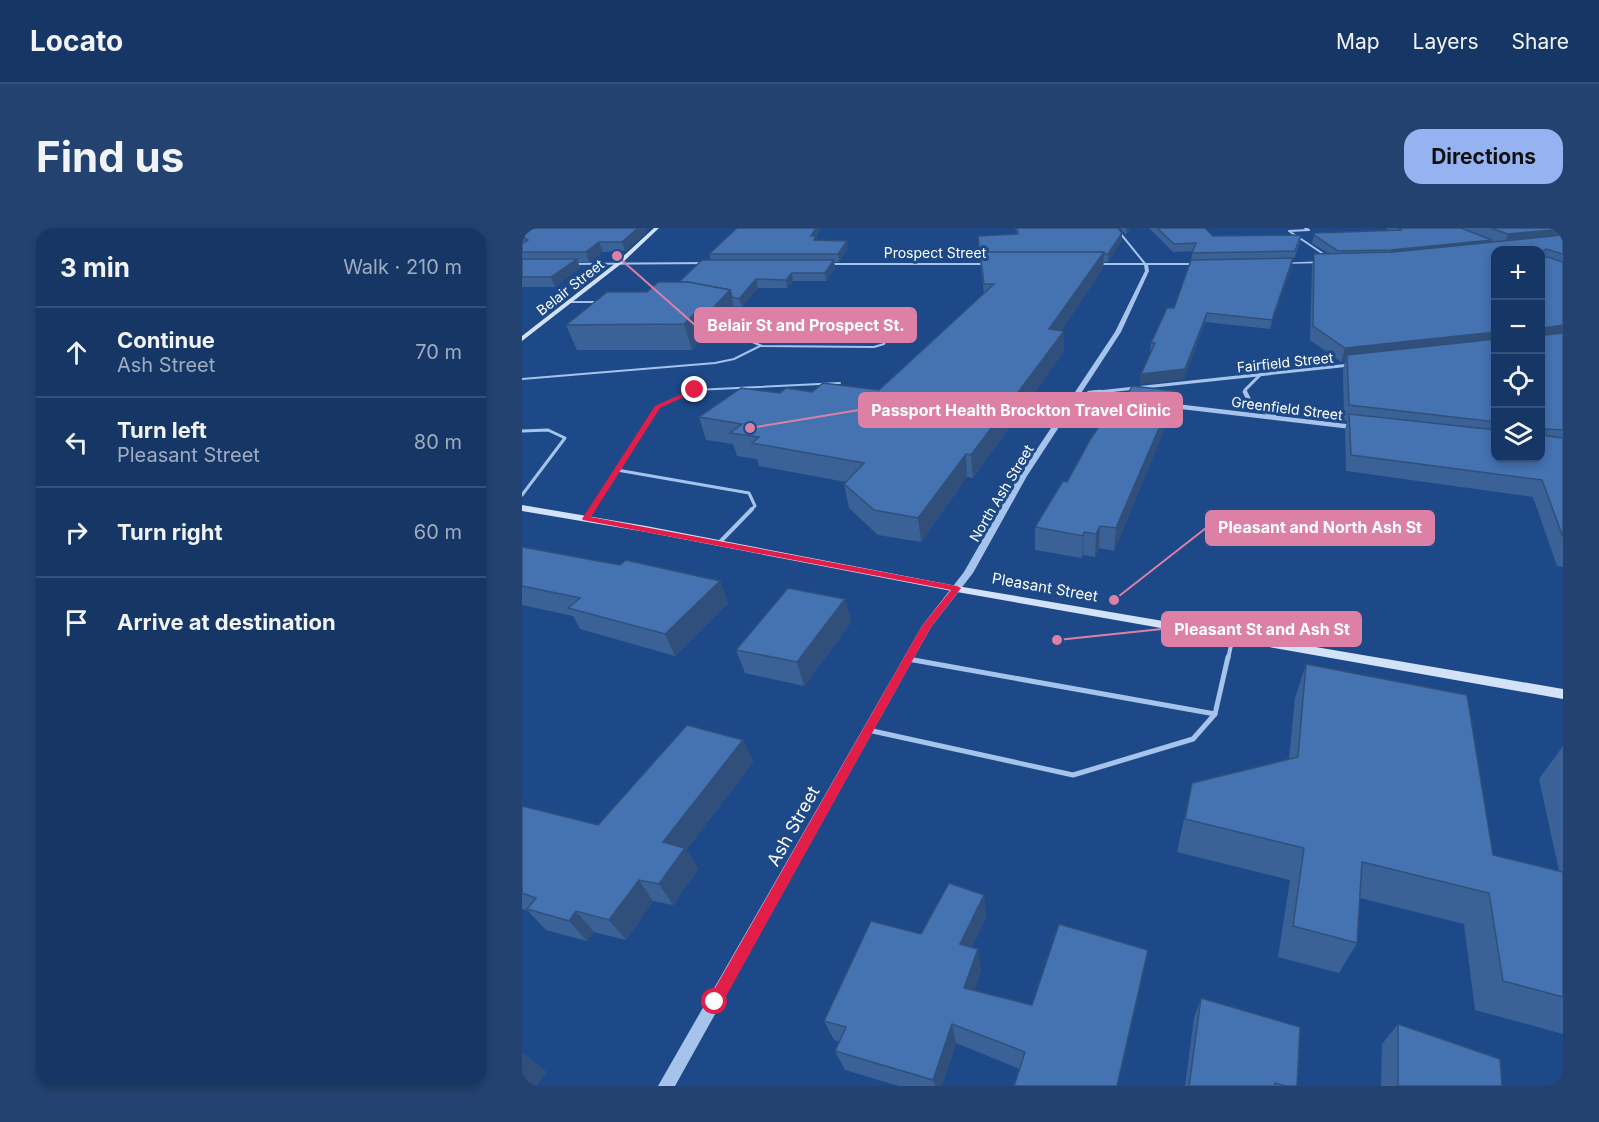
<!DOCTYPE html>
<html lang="en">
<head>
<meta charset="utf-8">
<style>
	body { margin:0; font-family:Inter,sans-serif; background:#23426f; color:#f1f3f6 }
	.controls { position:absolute; right:18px; top:18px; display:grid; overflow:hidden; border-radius:12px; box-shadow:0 3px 9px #0003 }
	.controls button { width:54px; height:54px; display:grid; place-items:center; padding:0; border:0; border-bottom:2px solid #35517a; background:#163766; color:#f1f3f6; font:30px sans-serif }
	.stop { position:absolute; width:18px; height:18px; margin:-14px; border:4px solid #e11d48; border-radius:50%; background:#fff }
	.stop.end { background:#e11d48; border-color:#fff; box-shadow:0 2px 6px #0008 }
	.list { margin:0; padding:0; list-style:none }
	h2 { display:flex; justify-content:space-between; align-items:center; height:78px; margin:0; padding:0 24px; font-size:26px }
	h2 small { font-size:20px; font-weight:400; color:#9eacbf }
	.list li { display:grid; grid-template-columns:39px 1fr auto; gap:18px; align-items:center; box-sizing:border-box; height:90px; padding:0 24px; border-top:2px solid #35517a }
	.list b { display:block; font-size:22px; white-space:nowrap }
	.list p { margin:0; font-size:20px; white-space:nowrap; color:#9eacbf }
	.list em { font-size:20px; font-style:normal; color:#9eacbf }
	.icon { flex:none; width:33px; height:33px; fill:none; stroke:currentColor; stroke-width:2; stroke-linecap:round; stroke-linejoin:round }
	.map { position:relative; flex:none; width:1041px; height:858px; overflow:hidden; border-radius:18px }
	header { display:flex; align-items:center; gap:36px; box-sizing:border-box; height:84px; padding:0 30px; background:#163766; border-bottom:2px solid #35517a }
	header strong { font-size:28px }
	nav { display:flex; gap:33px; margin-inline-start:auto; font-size:21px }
	.intro { display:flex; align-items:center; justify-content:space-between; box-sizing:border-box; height:144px; padding:0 36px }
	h1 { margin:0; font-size:42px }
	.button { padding:15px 27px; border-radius:18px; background:#95b2f1; color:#111; font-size:21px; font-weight:700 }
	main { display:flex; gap:36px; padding:0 36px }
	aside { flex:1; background:#163766; border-radius:18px; box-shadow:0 3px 9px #0003 }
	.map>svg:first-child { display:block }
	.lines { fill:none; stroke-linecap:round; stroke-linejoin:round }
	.service-far3 { stroke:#a6c4eb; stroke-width:2 }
	.service-far2 { stroke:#a6c4eb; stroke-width:3 }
	.service-far1 { stroke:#a6c4eb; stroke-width:4 }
	.service { stroke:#a6c4eb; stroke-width:5 }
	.minor-far2 { stroke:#a6c4eb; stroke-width:2 }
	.minor-far1 { stroke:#a6c4eb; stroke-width:3 }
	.minor { stroke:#a6c4eb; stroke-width:4.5 }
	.tertiary { fill:#a6c4eb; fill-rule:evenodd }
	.secondary { fill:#d2e2f8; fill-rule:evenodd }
	.wall { fill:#3b6297; fill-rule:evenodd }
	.shaded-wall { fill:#30507b }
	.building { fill:#4572b0; stroke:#30507b; stroke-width:1.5 }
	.route { fill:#e11d48 }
	.labels { text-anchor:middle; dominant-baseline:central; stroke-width:6; stroke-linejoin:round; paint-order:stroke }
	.far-street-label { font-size:14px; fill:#fff; stroke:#1d4988 }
	.street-label { font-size:15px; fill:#fff; stroke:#1d4988 }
	.near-street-label { font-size:18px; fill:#fff; stroke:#1d4988 }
	.leader { fill:none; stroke:#dd80a5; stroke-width:2 }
	.callout-dot { fill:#dd80a5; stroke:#1d4988; stroke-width:2 }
	.callout { fill:#dd80a5; stroke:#dd80a5; stroke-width:2 }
	.callout-label { font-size:16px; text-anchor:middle; font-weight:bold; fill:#fff }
</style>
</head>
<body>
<header>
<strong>Locato</strong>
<nav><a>Map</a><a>Layers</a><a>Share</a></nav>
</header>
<div class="intro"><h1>Find us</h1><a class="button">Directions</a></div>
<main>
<aside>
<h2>3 min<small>Walk · 210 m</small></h2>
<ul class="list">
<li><svg class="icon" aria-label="ahead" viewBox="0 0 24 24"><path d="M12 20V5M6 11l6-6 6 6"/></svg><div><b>Continue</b><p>Ash Street</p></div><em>70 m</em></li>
<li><svg class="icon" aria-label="left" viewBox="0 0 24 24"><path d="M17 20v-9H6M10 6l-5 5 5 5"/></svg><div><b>Turn left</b><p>Pleasant Street</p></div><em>80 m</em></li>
<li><svg class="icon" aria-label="right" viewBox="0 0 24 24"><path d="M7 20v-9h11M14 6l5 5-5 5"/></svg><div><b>Turn right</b></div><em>60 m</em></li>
<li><svg class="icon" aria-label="arrive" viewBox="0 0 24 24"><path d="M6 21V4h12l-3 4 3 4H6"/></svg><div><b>Arrive at destination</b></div></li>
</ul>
</aside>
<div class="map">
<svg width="1041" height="858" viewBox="0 0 1041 858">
	<rect width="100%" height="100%" fill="#1d4988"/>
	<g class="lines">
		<!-- service-far3 -->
		<g class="service-far3">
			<polyline points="783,0 787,2 767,3 803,27"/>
			<polyline points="48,74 79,74"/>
			<polyline points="209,81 247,88"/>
			<polygon points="247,88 366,88 373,92 362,116 352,119 240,118 228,113"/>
			<polyline points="0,151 193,135 212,131 238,118"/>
			<polyline points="166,165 173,162 318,155"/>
		</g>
		<!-- service-far2 -->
		<g class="service-far2">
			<polyline points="0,203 26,202 43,210 0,267"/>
			<polyline points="95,242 227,265 233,278 229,282"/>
			<polyline points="70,282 135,179 169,164"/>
		</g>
		<!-- service-far1 -->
		<g class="service-far1">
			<polyline points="64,291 71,281"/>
			<polyline points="197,315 230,281"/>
			<polyline points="706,431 711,408"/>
		</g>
		<!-- service -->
		<g class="service">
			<polyline points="386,431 693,486"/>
			<polyline points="346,502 551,547 671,511 693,486 706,429"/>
		</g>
		<!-- minor-far2 -->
		<polyline class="minor-far2" points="594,0 624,37"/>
		<!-- minor-far1 -->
		<g class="minor-far1">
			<polyline points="567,165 828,137"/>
			<polyline points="724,165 723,162 738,147"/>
		</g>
		<!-- minor -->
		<g class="minor">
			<polyline points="723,164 729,176 752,188"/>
			<polyline points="567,165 578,164"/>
			<polyline points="554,167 602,172"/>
			<polyline points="644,177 831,199"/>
		</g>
		<!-- tertiary -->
		<g class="tertiary">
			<polygon points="804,33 806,35 756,36 754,35"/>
			<polygon points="189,34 191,36 42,37 40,36 42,35"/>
			<polygon points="300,35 471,35 473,36 471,37 298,37"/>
			<polygon points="565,35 681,35 683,36 681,37 626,37 627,43 599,104 505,248 451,345 409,399 153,858 136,858 400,398 442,344 497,248 593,104 623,43 622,37 567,37"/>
		</g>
		<!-- secondary -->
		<g class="secondary">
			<polygon points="132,0 137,0 99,36 0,113 0,108 95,34"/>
			<polygon points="0,277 124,298 435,358 1041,461 1041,471 435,364 124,304 0,283"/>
		</g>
	</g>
	<!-- wall -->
	<g class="wall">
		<polygon points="0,0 125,4 103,23 81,24 67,34 56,34 58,40 33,59 0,59 0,16 1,15 0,14"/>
		<polygon points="215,0 299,0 294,9 295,12 326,20 317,34 312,34 313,40 304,53 271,53 265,60 236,60 220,79 213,78 214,85 194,109 182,109 170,122 55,122 44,97 157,54 189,32 187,26"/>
		<polygon points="493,0 596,0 600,13 586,34 582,34 581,40 539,103 542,123 451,250 445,249 399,314 356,307 327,280 322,256 324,254 237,238 235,231 215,228 211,216 184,212 177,189 258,165 357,162 462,66 456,16 495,6"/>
		<polygon points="598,0 608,0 604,7"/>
		<polygon points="627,0 683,0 691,8 779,7 778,14 772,31 771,31 748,101 683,94 662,151 618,156 619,146 629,125 628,124 629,115 652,80 669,32 671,23 651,24"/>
		<path d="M865 0H1041V339L1035 338 1011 269 824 243 823 202 825 193H822L821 141 823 134H819L788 112 790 38 792 26 806 25 790 15 791 12 792 5 865 2ZM974 22 1018 230H974Z"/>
		<polygon points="653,163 650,183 592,323 577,320 573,329 561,327 560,330 513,322 513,299 604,170"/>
		<polygon points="0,319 98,337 198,353 206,375 153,428 58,401 51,388 0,377"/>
		<polygon points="323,371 329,394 282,458 223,445 214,422"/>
		<polygon points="784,436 971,627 1037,643 1017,551 1041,518 1041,806 953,782 942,696 838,670 835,715 817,745 756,729 768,652 655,624 670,555 767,531 773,470"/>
		<polygon points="221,512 231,534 164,622 176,641 151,677 131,673 104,712 72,704 65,713 24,702 6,683 0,681 0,578 76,597"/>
		<polygon points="462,667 464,689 450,719 459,742 452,763 510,777 626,722 498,841 434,815 420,858 377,858 323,842 313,823 318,814 312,812 302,793 399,706"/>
		<polygon points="679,770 775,858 663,858 672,790"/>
		<polygon points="876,796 980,858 859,858 860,816"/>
	</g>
	<!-- shaded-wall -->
	<g class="shaded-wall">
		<polygon points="116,0 125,0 125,4 103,23 100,14"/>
		<polygon points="294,0 299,0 294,9 296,16 289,8"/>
		<polygon points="604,0 608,0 604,7"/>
		<polygon points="1041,1 1041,12 982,18 986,6"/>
		<polygon points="600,5 600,13 586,34 586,26"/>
		<polygon points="970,12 967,19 867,30 869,22"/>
		<polygon points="325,13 326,20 317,34 316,26"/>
		<polygon points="77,14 81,24 67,34 64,24"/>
		<polygon points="582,24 581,40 527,121 527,101"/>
		<polygon points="771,30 770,38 748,101 750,92"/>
		<polygon points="55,31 58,40 33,59 29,49"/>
		<polygon points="312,32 313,40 304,53 303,45"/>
		<polygon points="270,45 271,53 265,60 264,52"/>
		<polygon points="234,51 236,60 220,79 217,71"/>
		<polygon points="208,62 214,85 194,109 187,84"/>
		<polygon points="174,84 182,109 170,122 162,96"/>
		<polygon points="685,85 683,94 662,151 618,156 619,146"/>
		<polygon points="1041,97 1041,110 1018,109 1022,100"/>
		<polygon points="542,103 542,123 451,250 449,227"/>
		<polygon points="974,104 974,117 825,127 823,134 819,134 823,120"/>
		<polygon points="653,163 650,183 592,323 594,300"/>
		<polygon points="444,226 445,249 399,314 396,290"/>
		<polygon points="578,298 577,320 573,329 574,306"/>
		<polygon points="562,304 561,327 560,330 561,308"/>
		<polygon points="198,353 206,375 153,428 143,406"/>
		<polygon points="323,371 329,394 282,458 275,434"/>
		<polygon points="221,512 231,534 164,622 176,641 151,677 137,656 141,614"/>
		<polygon points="117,652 131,673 104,712 87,692"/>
		<polygon points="462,667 464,689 441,737 438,716"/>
		<polygon points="54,683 72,704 65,713 47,693"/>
		<polygon points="456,721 459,742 446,780 442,760"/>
		<polygon points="430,796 434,815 420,858 413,858 411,852"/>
		<polygon points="1,825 25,844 15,858 0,858 0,827"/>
	</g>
	<!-- building -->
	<g class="building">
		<polygon points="0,0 116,0 100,14 77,14 64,24 0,24 0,16 6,12 0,8"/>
		<polygon points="215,0 294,0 289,8 294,8 292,12 325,13 316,26 187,26"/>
		<polygon points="495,0 596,0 600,5 586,26 582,26 582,24 458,24 458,26 456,8 496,6"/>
		<polygon points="635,0 683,0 691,8 779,7 773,23 670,25 674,15 652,16"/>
		<polygon points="875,0 939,0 970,12 869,22 816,23 792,7 792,5 880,2"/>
		<polygon points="969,0 1041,0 1041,1 986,6"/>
		<polygon points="1041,7 1041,26 1024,21 1021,23 1022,28 1041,34 1041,97 1022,100 1021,104 1024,107 1041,105 1041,202 1023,201 1022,205 1025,208 1041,210 1041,309 1020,252 829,227 827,186 974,202 974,230 1018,230 1018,22 974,22 974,104 823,120 791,98 792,26 871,24"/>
		<polygon points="458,24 582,24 527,101 542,103 449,227 444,226 396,290 352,282 322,256 342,235 230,215 237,209 208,205 220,196 177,189 219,160 258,165 264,160 290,164 301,155 357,162 472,56 462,56"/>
		<polygon points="771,30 750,92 685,85 663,141 619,146 633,115 629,115 645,80 652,80 669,32"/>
		<polygon points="0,31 55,31 29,49 0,49"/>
		<polygon points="180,32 312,32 303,45 270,45 264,52 234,51 217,71 210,69 208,62 166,54 157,54"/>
		<polygon points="136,54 166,54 208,62 187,84 174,84 162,96 44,97 85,64 125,64"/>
		<polygon points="974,111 974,194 827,177 825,127"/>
		<polygon points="610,158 653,163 594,300 578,298 574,306 562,304 561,308 513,299 541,253 545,254 568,212 597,169 604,170"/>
		<polygon points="0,319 98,337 104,332 198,353 143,406 46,380 58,370 0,358"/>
		<polygon points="266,360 323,371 275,434 214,422"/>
		<polygon points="784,436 945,467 971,627 1041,644 1041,769 981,753 967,665 840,634 835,715 771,698 782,620 663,591 670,555 776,529"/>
		<polygon points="165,497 221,512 141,614 163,620 137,656 117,652 87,692 54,683 47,693 5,681 14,670 0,665 0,578 76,597"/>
		<polygon points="427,655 462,667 438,716 456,721 442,760 510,777 537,696 626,722 595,858 492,858 503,824 430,796 411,852 313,823 324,799 302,793 349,693 399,706"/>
		<polygon points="679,770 778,799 775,858 763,858 753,855 753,858 667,858"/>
		<polygon points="876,796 978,831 980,858 876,858"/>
	</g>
	<!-- route -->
	<polygon class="route" points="171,161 176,162 138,180 69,289 435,358 439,360 409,399 198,779 193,781 188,779 185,774 188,769 400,398 429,362 61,292 60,291 133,178"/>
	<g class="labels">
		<!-- far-street labels -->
		<g class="far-street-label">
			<text x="413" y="24">Prospect Street</text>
			<text transform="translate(48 59) rotate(-38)">Belair Street</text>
			<text transform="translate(763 134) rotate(-6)">Fairfield Street</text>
			<text transform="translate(765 180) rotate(7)">Greenfield Street</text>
			<text transform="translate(479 265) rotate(-59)">North Ash Street</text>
		</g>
		<!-- street labels -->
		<g class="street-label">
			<text transform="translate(523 359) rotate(10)">Pleasant Street</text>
		</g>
		<!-- near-street labels -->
		<g class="near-street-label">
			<text transform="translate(271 598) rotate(-61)">Ash Street</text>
		</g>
	</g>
	<!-- callouts -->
	<path class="leader" d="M95 28L173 97M228 200L337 182M592 372L684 300M535 412L640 401"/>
	<g class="callout-dot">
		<circle cx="95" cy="28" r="6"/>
		<circle cx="228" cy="200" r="6"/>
		<circle cx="592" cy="372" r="6"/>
		<circle cx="535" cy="412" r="6"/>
	</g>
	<g class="callout">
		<rect x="173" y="80" width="221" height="34" rx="6"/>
		<rect x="337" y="165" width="323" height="34" rx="6"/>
		<rect x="684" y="283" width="228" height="34" rx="6"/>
		<rect x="640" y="384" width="199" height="34" rx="6"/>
	</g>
	<g class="callout-label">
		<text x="284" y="103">Belair St and Prospect St.</text>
		<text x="499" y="188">Passport Health Brockton Travel Clinic</text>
		<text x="798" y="305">Pleasant and North Ash St</text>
		<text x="740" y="407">Pleasant St and Ash St</text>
	</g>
</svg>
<div class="controls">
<button>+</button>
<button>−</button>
<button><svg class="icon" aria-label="locate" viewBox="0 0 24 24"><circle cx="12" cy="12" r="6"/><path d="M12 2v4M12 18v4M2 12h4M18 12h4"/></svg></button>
<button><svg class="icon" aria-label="layers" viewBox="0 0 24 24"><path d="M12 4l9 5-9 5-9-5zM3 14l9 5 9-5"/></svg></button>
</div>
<div class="stop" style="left:193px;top:774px"></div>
<div class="stop end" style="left:173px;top:162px"></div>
</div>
</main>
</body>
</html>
